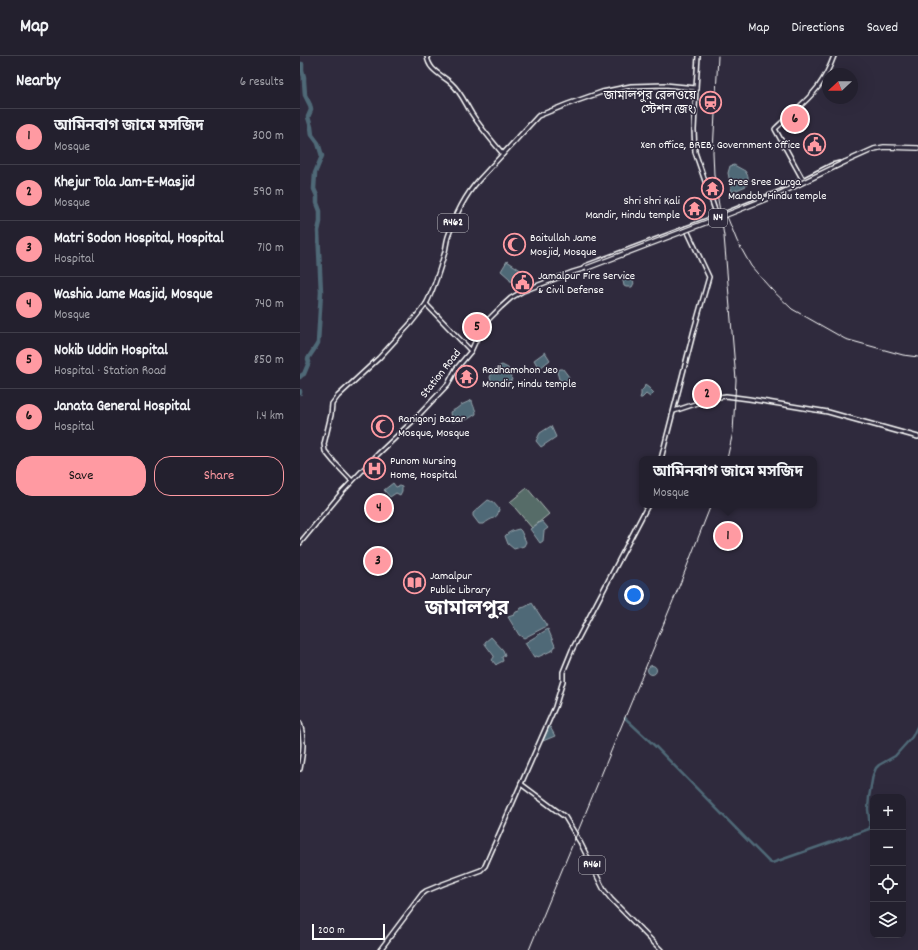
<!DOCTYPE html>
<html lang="en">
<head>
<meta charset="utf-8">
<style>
	body { margin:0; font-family:Dekko,"Noto Sans Bengali",sans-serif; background:#2b2836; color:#f1f3f6 }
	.controls { position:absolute; right:12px; bottom:12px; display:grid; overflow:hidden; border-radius:8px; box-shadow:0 4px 16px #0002 }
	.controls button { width:36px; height:36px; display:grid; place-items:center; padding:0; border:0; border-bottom:1px solid #403e4a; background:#23202e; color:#f1f3f6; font:20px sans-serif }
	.compass { position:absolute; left:522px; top:12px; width:36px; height:36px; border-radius:50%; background:#23202e; box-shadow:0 4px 16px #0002; rotate:248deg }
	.scale { position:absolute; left:12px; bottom:10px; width:73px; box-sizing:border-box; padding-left:4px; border:2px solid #fff; border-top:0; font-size:11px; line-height:14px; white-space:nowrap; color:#fff; -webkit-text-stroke:3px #2f2a3d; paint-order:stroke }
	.you { position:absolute; left:334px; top:539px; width:14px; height:14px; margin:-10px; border:3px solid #fff; border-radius:50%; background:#1a73e8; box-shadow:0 0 0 6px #1a73e833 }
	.badge { display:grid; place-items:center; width:26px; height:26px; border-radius:50%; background:#ff9aa2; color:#111; font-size:13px; font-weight:700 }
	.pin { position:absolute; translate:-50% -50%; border:2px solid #fff; box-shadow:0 1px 4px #0006 }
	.popup { position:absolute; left:339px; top:400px; width:178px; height:52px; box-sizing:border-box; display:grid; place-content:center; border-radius:8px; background:#23202e; filter:drop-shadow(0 1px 3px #0005); font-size:13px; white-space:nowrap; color:#a3a3aa }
	.popup b { font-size:15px; color:#f1f3f6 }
	.popup::after { content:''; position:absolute; left:50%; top:100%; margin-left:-8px; border:8px solid transparent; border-top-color:#23202e }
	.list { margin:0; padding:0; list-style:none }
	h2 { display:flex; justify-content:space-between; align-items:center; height:52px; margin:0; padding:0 16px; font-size:17px }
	h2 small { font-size:13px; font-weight:400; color:#a3a3aa }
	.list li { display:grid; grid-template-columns:26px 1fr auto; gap:12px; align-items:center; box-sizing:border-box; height:56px; padding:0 16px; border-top:1px solid #403e4a }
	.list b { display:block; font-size:15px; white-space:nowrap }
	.list p { margin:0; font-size:13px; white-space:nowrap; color:#a3a3aa }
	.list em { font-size:13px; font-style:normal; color:#a3a3aa }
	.actions { display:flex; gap:8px; padding:12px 16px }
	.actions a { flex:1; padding:9px 0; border:1px solid #ff9aa2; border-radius:16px; text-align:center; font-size:14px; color:#ff9aa2 }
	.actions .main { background:#ff9aa2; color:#111 }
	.icon { flex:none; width:22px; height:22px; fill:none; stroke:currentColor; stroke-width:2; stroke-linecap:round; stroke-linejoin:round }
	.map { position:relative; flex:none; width:618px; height:894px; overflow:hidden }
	header { display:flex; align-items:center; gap:24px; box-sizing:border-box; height:56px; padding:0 20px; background:#23202e; border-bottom:1px solid #403e4a }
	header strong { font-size:19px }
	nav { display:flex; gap:22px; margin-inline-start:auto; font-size:14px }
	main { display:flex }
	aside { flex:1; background:#23202e }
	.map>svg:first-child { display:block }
	.green { fill:#576c67; stroke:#abb6b3 }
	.water { fill:#506977; stroke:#96a5ad }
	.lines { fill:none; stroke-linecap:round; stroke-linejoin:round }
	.canal { stroke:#506977; stroke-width:2.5 }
	.river { stroke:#506977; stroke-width:4.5 }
	.secondary-casing { stroke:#fff; stroke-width:6 }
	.primary-casing { stroke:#fff; stroke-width:6 }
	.highway-casing { stroke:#fff; stroke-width:6 }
	.secondary { stroke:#2f2a3d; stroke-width:3 }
	.primary { stroke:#2f2a3d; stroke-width:3 }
	.highway { stroke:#2f2a3d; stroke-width:3.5 }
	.rail { stroke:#fff; stroke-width:1 }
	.highway-bridge-casing { stroke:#fff; stroke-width:6; stroke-linecap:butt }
	.highway-bridge { stroke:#2f2a3d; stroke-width:3.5 }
	.labels { text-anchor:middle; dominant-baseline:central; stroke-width:3; stroke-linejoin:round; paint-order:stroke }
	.shield { fill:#2f2a3d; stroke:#c1bfc5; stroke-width:1 }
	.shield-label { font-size:11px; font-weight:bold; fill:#fff }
	.poi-label { font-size:12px; fill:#fff; stroke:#2f2a3d; text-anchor:start }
	.street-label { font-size:12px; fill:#fff; stroke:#2f2a3d }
	.town-label { font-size:20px; font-weight:bold; fill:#fff; stroke:#2f2a3d }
</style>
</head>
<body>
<header>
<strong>Map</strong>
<nav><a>Map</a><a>Directions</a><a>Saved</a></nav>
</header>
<main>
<aside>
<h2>Nearby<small>6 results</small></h2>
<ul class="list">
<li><span class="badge">1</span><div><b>আমিনবাগ জামে মসজিদ</b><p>Mosque</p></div><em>300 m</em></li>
<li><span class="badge">2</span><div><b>Khejur Tola Jam-E-Masjid</b><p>Mosque</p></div><em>590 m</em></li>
<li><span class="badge">3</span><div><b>Matri Sodon Hospital, Hospital</b><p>Hospital</p></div><em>710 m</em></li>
<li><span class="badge">4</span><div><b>Washia Jame Masjid, Mosque</b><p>Mosque</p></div><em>740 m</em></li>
<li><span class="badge">5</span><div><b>Nokib Uddin Hospital</b><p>Hospital · Station Road</p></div><em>850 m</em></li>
<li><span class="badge">6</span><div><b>Janata General Hospital</b><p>Hospital</p></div><em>1.4 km</em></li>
</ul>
<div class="actions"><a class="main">Save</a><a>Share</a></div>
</aside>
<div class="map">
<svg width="618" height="894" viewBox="0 0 618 894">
	<rect width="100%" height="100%" fill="#2f2a3d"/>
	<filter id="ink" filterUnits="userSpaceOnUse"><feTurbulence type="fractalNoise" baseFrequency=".025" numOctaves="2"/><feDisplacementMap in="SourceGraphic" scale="8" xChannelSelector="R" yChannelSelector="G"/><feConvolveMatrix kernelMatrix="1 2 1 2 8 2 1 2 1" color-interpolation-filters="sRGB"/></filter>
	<g filter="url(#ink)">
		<!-- green -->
		<polygon class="green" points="227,432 249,458 232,472 210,446"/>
		<!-- water -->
		<g class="water">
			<polygon points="434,109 445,115 448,120 448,125 446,130 432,136 428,117 430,110"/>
			<path d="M207 205 222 215 224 218C221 223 216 226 210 225V223L201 215Z"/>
			<path d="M324 218H325C330 220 331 223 334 227L332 231H326L324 230 322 220Z"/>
			<polygon points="245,296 250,304 239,313 234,304"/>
			<path d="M202 309 208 312 212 324 210 325H207L199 327 191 325 190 321C193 315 196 311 202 309Z"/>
			<polygon points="260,313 263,313 269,321 268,324 263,326 259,323 257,316"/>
			<polygon points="345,329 349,332 354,337 350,341 346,338 342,342 340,342 341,339 341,335 344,332"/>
			<path d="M172 344C173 352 176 352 176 358L168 363 152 366 151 364 150 356 156 353 161 349Z"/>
			<polygon points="251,370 256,381 241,391 236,385 240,377"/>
			<polygon points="93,427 96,431 99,430 102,431 102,435 100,439 96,437 90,441 84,434"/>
			<path d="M188 444 193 446 199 453C198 464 191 461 184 468H179L173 460V457Z"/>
			<polygon points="242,465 248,472 244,475 243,485 240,487 230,473"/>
			<path d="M219 473 221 475 226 486 224 490 214 493 208 488 205 480C208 476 214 474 219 473Z"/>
			<polygon points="232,547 247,570 224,582 219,579 208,561 214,559 216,556 219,555 221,552 225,551"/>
			<polygon points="248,573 255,590 253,594 238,601 237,600 234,601 225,587"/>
			<polygon points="191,581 203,594 205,599 202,601 203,605 197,608 196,609 192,604 194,601 194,600 185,588 185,586"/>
			<circle cx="352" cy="614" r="4.5"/>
			<polygon points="249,669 255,680 243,685"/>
		</g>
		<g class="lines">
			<!-- canal -->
			<polyline class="canal" points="325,662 355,690 469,806 472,807 569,773 570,771 568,753 569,741 573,719 576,712 579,709 595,700 612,681 618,669"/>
			<!-- river -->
			<g class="river">
				<path d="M0 8H2V14L4 21V25L5 39 10 49 11 54 8 61 11 71 12 79 18 87 22 100 15 117 14 133 17 140V147L20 155V166L18 175 21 236 18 287C15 293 11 297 8 303L9 306 4 318 2 319 0 321"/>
				<polyline points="0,335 0,337"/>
			</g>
			<defs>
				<g id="secondary">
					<path d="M503 124 475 73C489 59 506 47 518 31 525 21 530 11 534 0"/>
					<polyline points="374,355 404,345 419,341 426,340 449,343 528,356 618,381"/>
					<polyline points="52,425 34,406 25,395 24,388 31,359 32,348 38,340 79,302 111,267 126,248"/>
					<path d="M0 667C5 683 3 696 0 713"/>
					<polyline points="80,894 122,838 126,835 143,828 181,814 185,810 221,728"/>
				</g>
				<g id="primary">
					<path d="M127 0C129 15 141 18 151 27 161 36 165 47 172 58 181 72 192 85 203 98"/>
					<polyline points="398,0 396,32 394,74 395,96 417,160"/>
					<path d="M171 295 126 248C134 233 139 216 144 199 146 194 146 187 148 181 155 160 163 142 178 125L238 60 268 48 302 36 331 30 365 29 396 32"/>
					<polyline points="361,403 394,274 409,221 386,172"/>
					<polyline points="348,449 272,594 263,616 263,625 255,651 221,728 265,761 280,786 304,834 311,843 361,894"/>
					<polyline points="0,487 43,435 78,398 116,362 148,328 156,313 171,295 183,269 201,251 211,242 223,235 273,216 283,213 285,210 426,157 481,135 532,109 540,107"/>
				</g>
				<polyline id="highway" points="545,106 574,93 584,91 618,92"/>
			</defs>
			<!-- secondary casing -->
			<use href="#secondary" class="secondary-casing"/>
			<!-- primary casing -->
			<use href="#primary" class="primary-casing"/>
			<!-- highway casing -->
			<use href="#highway" class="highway-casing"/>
			<!-- secondary -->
			<use href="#secondary" class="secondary"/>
			<!-- primary -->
			<use href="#primary" class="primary"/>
			<!-- highway -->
			<use href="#highway" class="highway"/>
			<!-- rail -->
			<g class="rail">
				<polyline points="418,0 413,96 414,119 424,180 436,324 433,376 427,403"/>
				<polyline points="424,153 437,185 451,210 470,232 492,253 545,283 603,299 618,301"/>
				<polyline points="229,894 380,528 411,449"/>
			</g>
			<defs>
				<polyline id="highway-bridge" points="287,212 431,157 481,137 545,106"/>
			</defs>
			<!-- highway-bridge casing -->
			<use href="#highway-bridge" class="highway-bridge-casing"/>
			<!-- highway-bridge -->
			<use href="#highway-bridge" class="highway-bridge"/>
		</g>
	</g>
	<!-- icons -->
	<defs>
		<symbol id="station-ring" viewBox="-11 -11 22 22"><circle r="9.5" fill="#2f2a3d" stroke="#ff9aa2" stroke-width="1.5"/><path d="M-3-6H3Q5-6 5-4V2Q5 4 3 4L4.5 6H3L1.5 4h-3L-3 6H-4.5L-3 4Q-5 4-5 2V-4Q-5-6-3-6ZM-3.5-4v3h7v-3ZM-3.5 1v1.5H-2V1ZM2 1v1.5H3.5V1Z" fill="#ff9aa2"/></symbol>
		<symbol id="civic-ring" viewBox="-11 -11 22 22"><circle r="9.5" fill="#2f2a3d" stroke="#ff9aa2" stroke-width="1.5"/><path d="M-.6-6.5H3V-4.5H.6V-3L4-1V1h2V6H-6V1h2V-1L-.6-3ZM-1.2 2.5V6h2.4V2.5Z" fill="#ff9aa2"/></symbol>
		<symbol id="temple-ring" viewBox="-11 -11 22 22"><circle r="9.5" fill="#2f2a3d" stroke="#ff9aa2" stroke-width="1.5"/><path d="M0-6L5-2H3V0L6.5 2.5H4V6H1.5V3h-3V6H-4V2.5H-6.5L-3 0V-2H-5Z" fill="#ff9aa2"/></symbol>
		<symbol id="mosque-ring" viewBox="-11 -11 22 22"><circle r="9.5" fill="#2f2a3d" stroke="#ff9aa2" stroke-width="1.5"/><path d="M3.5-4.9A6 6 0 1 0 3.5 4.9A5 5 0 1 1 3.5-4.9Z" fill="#ff9aa2"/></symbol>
		<symbol id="hospital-ring" viewBox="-11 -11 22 22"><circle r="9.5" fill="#2f2a3d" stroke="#ff9aa2" stroke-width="1.5"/><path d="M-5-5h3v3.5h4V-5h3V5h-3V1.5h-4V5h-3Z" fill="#ff9aa2"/></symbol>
		<symbol id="library-ring" viewBox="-11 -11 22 22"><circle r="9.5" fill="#2f2a3d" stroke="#ff9aa2" stroke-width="1.5"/><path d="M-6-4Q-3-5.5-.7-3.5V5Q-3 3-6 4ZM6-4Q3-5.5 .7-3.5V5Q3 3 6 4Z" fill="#ff9aa2"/></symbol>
	</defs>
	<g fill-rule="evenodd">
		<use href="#station-ring" x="398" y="34" width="25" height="25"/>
		<use href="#civic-ring" x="502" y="76" width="25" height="25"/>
		<use href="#temple-ring" x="400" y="120" width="25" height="25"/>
		<use href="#temple-ring" x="382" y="140" width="25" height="25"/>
		<use href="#mosque-ring" x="202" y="176" width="25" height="25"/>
		<use href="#civic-ring" x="210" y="214" width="25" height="25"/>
		<use href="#temple-ring" x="154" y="308" width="25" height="25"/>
		<use href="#mosque-ring" x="70" y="358" width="25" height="25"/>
		<use href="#hospital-ring" x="62" y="400" width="25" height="25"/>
		<use href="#library-ring" x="102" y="514" width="25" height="25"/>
	</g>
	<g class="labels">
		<!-- shield labels -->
		<g class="shield">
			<rect x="409" y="153" width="18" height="18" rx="3"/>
			<rect x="138" y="158" width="30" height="18" rx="3"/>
			<rect x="279" y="800" width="26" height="18" rx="3"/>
		</g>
		<g class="shield-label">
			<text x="418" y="162">N4</text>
			<text x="153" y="167">R462</text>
			<text x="292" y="809">R461</text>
		</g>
		<!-- poi labels -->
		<g class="poi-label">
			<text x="396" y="40" text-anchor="end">জামালপুর রেলওয়ে<tspan x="396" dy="14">স্টেশন (জং)</tspan></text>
			<text x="500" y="89" text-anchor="end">Xen office, BREB, Government office</text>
			<text x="428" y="126">Sree Sree Durga<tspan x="428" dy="14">Mandob, Hindu temple</tspan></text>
			<text x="380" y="145" text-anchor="end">Shri Shri Kali<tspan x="380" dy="14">Mandir, Hindu temple</tspan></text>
			<text x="230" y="182">Baitullah Jame<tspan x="230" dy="14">Mosjid, Mosque</tspan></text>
			<text x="238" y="220">Jamalpur Fire Service<tspan x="238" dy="14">&amp; Civil Defense</tspan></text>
			<text x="182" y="314">Radhamohon Jeo<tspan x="182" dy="14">Mondir, Hindu temple</tspan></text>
			<text x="98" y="363">Ranigonj Bazar<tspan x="98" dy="14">Mosque, Mosque</tspan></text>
			<text x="90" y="405">Punom Nursing<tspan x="90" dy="14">Home, Hospital</tspan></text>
			<text x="130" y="520">Jamalpur<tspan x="130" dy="14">Public Library</tspan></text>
		</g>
		<!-- street labels -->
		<g class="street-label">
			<text transform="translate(141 318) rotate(-52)">Station Road</text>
		</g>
		<!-- town labels -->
		<g class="town-label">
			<text x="167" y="554">জামালপুর</text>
		</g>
	</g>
</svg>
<div class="controls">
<button>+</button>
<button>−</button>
<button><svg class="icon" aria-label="locate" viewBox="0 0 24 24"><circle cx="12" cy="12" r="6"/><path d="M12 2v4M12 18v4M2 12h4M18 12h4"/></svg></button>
<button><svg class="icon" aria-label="layers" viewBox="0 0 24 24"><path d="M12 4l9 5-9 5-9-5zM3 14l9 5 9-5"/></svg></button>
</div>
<svg class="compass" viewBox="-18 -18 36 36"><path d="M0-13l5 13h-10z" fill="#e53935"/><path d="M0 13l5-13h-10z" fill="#a3a3aa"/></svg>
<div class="scale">200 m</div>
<div class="you"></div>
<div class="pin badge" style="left:428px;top:480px">1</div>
<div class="popup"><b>আমিনবাগ জামে মসজিদ</b>Mosque</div>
<div class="pin badge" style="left:407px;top:338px">2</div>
<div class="pin badge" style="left:78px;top:505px">3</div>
<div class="pin badge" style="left:79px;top:452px">4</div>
<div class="pin badge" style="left:177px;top:271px">5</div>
<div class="pin badge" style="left:495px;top:63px">6</div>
</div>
</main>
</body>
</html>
